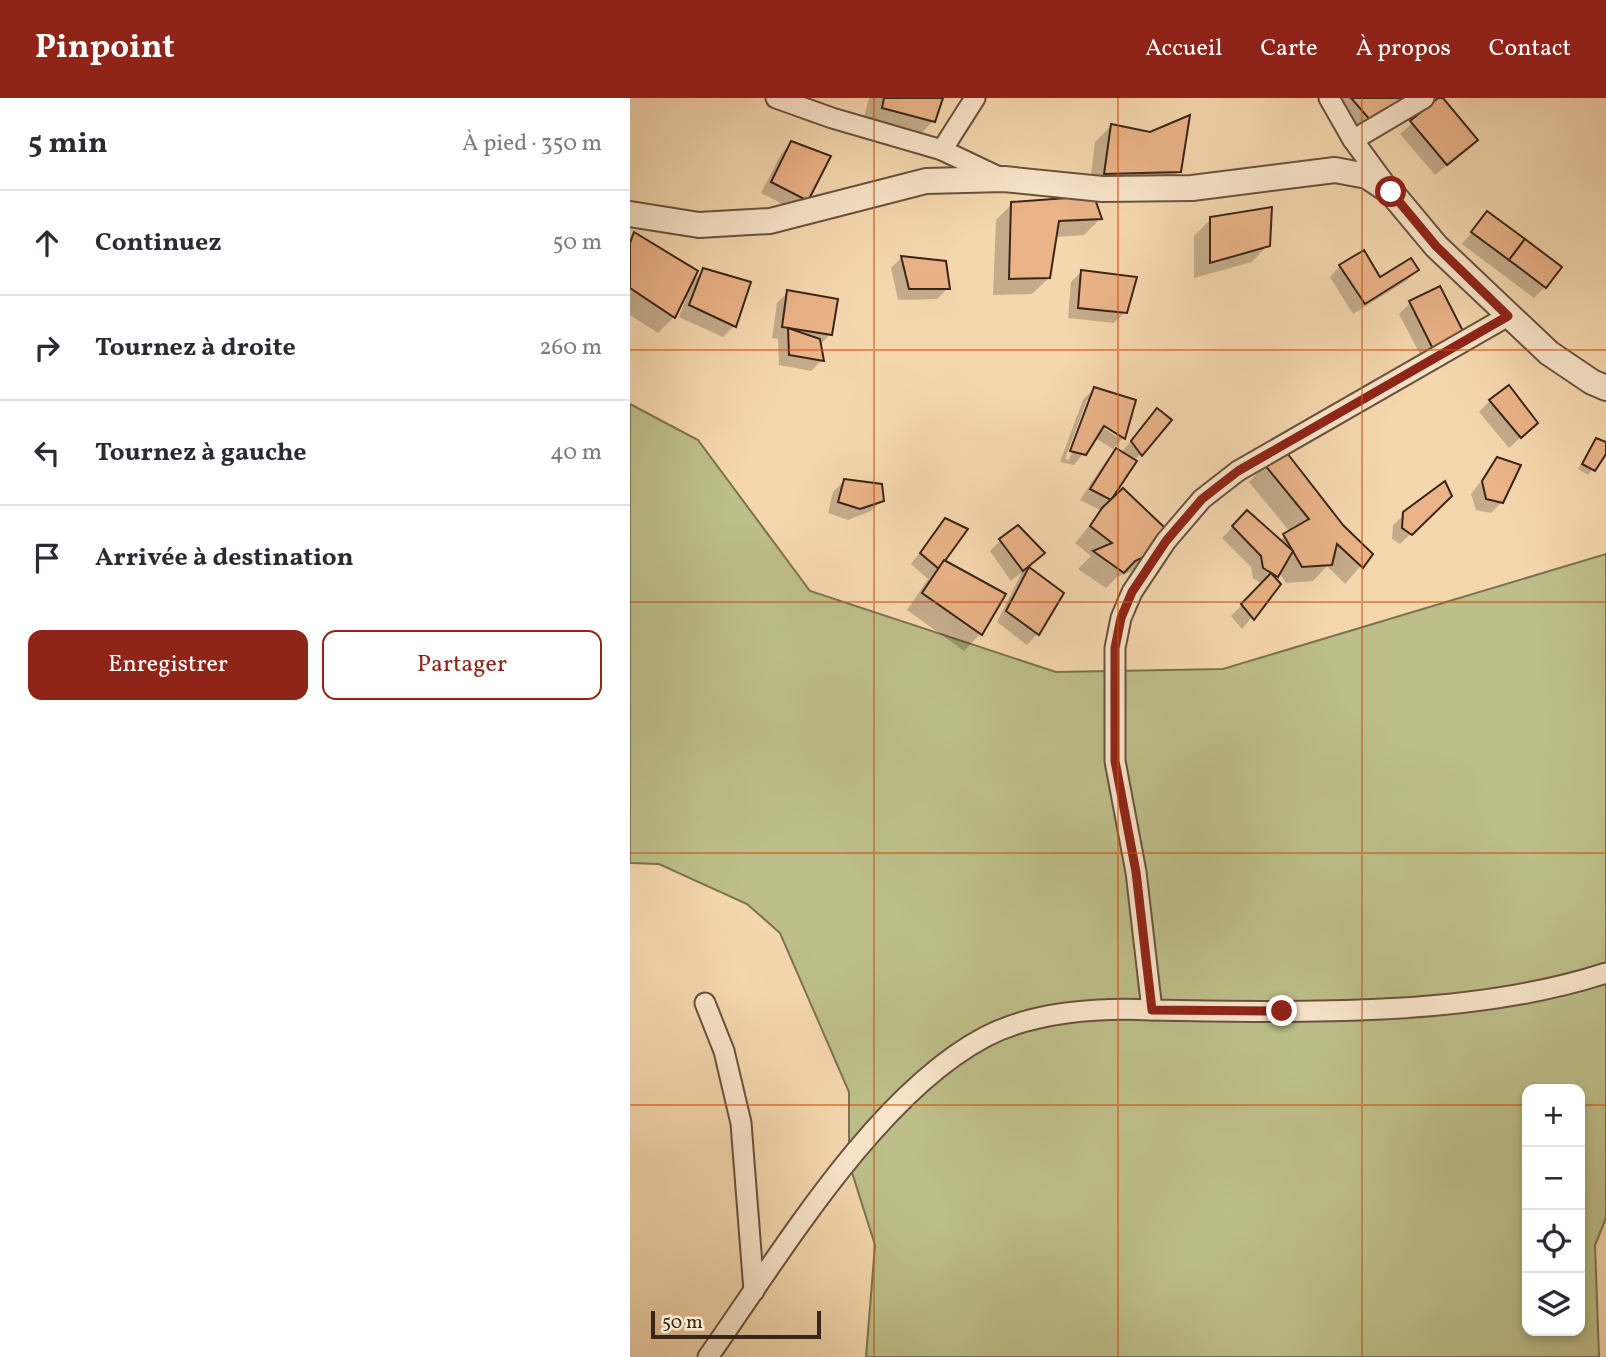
<!DOCTYPE html>
<html lang="fr">
<head>
<meta charset="utf-8">
<style>
	body { margin:0; font-family:Vollkorn,serif; background:#f2f2f3; color:#2b2b33 }
	.controls { position:absolute; right:21px; bottom:21px; display:grid; overflow:hidden; border-radius:14px; box-shadow:0 4px 10px #0003 }
	.controls button { width:63px; height:63px; display:grid; place-items:center; padding:0; border:0; border-bottom:2px solid #e1e1e2; background:#fff; color:#2b2b33; font:35px sans-serif }
	.scale { position:absolute; left:21px; bottom:18px; width:170px; box-sizing:border-box; padding-left:7px; border:4px solid #3b2519; border-top:0; font-size:19px; line-height:24px; white-space:nowrap; color:#3b2519; -webkit-text-stroke:5px #f8e5ca; paint-order:stroke }
	.stop { position:absolute; width:21px; height:21px; margin:-16px; border:5px solid #8f2418; border-radius:50%; background:#fff }
	.stop.end { background:#8f2418; border-color:#fff; box-shadow:0 2px 7px #0008 }
	.list { margin:0; padding:0; list-style:none }
	h2 { display:flex; justify-content:space-between; align-items:center; height:91px; margin:0; padding:0 28px; font-size:30px }
	h2 small { font-size:23px; font-weight:400; color:#7c7c81 }
	.list li { display:grid; grid-template-columns:46px 1fr auto; gap:21px; align-items:center; box-sizing:border-box; height:105px; padding:0 28px; border-top:2px solid #e1e1e2 }
	.list b { display:block; font-size:26px; white-space:nowrap }
	.list em { font-size:23px; font-style:normal; color:#7c7c81 }
	.actions { display:flex; gap:14px; padding:21px 28px }
	.actions a { flex:1; padding:16px 0; border:2px solid #8f2418; border-radius:14px; text-align:center; font-size:24px; color:#8f2418 }
	.actions .main { background:#8f2418; color:#fff }
	.icon { flex:none; width:38px; height:38px; fill:none; stroke:currentColor; stroke-width:2; stroke-linecap:round; stroke-linejoin:round }
	.map { position:relative; flex:none; width:976px; height:1259px; overflow:hidden }
	header { display:flex; align-items:center; gap:42px; box-sizing:border-box; height:98px; padding:0 35px; background:#8f2418; color:#fff }
	header strong { font-size:33px }
	nav { display:flex; gap:38px; margin-inline-start:auto; font-size:24px }
	main { display:flex }
	aside { flex:1; background:#fff }
	.map>svg:first-child { display:block }
	.green { fill:#bdbe89; stroke:#7c7251; stroke-width:2; fill-rule:evenodd }
	.shadow { fill:#0003; fill-rule:evenodd }
	.building { fill:#eab388; stroke:#3b2519; stroke-width:2 }
	.lines { fill:none; stroke-linecap:round; stroke-linejoin:round }
	.minor-casing { stroke:#6a523e; stroke-width:23 }
	.tertiary-casing { stroke:#6a523e; stroke-width:28 }
	.minor { stroke:#f8e5ca; stroke-width:19 }
	.tertiary { stroke:#f8e5ca; stroke-width:24 }
	.route { stroke:#8f2418; stroke-width:9 }
	.grid { fill:none; stroke:#ce510e; stroke-width:2; stroke-opacity:0.55 }
</style>
</head>
<body>
<header>
<strong>Pinpoint</strong>
<nav><a>Accueil</a><a>Carte</a><a>À propos</a><a>Contact</a></nav>
</header>
<main>
<aside>
<h2>5 min<small>À pied · 350 m</small></h2>
<ul class="list">
<li><svg class="icon" aria-label="ahead" viewBox="0 0 24 24"><path d="M12 20V5M6 11l6-6 6 6"/></svg><div><b>Continuez</b></div><em>50 m</em></li>
<li><svg class="icon" aria-label="right" viewBox="0 0 24 24"><path d="M7 20v-9h11M14 6l5 5-5 5"/></svg><div><b>Tournez à droite</b></div><em>260 m</em></li>
<li><svg class="icon" aria-label="left" viewBox="0 0 24 24"><path d="M17 20v-9H6M10 6l-5 5 5 5"/></svg><div><b>Tournez à gauche</b></div><em>40 m</em></li>
<li><svg class="icon" aria-label="arrive" viewBox="0 0 24 24"><path d="M6 21V4h12l-3 4 3 4H6"/></svg><div><b>Arrivée à destination</b></div></li>
</ul>
<div class="actions"><a class="main">Enregistrer</a><a>Partager</a></div>
</aside>
<div class="map">
<svg width="976" height="1259" viewBox="0 0 976 1259">
	<rect width="100%" height="100%" fill="#f5d7ae"/>
	<filter id="stains"><feTurbulence type="fractalNoise" baseFrequency=".00286" numOctaves="4"/><feColorMatrix values="0 0 0 0 .2 0 0 0 0 .09 0 0 0 0 .02 0 0 0 .5 -.17"/></filter>
	<radialGradient id="worn" r=".72"><stop offset=".6" stop-color="#630" stop-opacity="0"/><stop offset="1" stop-color="#630" stop-opacity=".3"/></radialGradient>
	<!-- green -->
	<path class="green" d="M0 306 68 342 180 493 426 574 593 571 976 456V1120L965 1147 969 1259H236L245 1147 219 1065V994L150 835 117 806 29 766 0 765ZM897 991H950V1233H897Z"/>
	<!-- shadow -->
	<g class="shadow">
		<polygon points="239,0 311,0 303,23 282,45 231,31"/>
		<polygon points="700,0 771,0 730,33"/>
		<polygon points="811,0 835,52 805,77 770,36"/>
		<polygon points="481,28 549,74 533,90 459,92 465,44"/>
		<polygon points="162,45 177,102 166,113 131,95 151,56"/>
		<polygon points="382,106 470,121 454,137 425,139 419,180 402,196 363,197 366,122"/>
		<polygon points="858,115 915,189 904,200 832,146"/>
		<polygon points="581,121 638,147 622,164 564,180 564,138"/>
		<polygon points="4,136 60,186 74,172 104,228 93,239 49,219 56,201 53,199 44,219 28,235 0,217 0,140"/>
		<polygon points="272,159 318,190 307,201 268,202 261,170"/>
		<polygon points="710,168 750,181 787,172 776,183 723,216 700,179"/>
		<polygon points="452,173 495,214 484,225 438,220 441,184"/>
		<polygon points="809,190 833,237 793,262 769,216 780,205"/>
		<polygon points="158,194 200,236 189,248 192,262 181,273 149,267 148,241 142,240 147,205"/>
		<path d="M464 291 504 303 493 340 483 351 465 340 444 367 430 364 453 302ZM457 302H461L439 362 435 361ZM467 322 489 336V340L465 325Z"/>
		<polygon points="860,303 895,335 879,350 849,314"/>
		<polygon points="527,312 539,322 505,362 475,407 519,455 502,473 487,479 476,490 448,471 461,458 445,445 472,413 450,402 476,363 486,353 491,355"/>
		<polygon points="966,342 976,346 976,353 958,377 948,371"/>
		<polygon points="868,361 872,404 861,415 846,412 841,396"/>
		<polygon points="635,367 741,456 715,486 697,468 683,483 656,485 649,474 644,481 649,486 612,531 601,518 632,486 623,480 621,469 592,440 617,414 649,443 660,434 619,384"/>
		<polygon points="214,383 252,402 241,413 218,422 198,415 203,394"/>
		<polygon points="820,398 770,446 762,441 763,427 775,416"/>
		<polygon points="316,422 312,463 373,496 350,536 334,553 277,512 298,481 281,466"/>
		<polygon points="371,442 413,455 397,470 431,496 407,536 397,547 367,524 392,474 381,483 360,453"/>
	</g>
	<!-- building -->
	<g class="building">
		<polygon points="254,0 313,0 305,24 252,10"/>
		<polygon points="721,0 773,0 774,2 741,23"/>
		<polygon points="808,0 813,0 848,42 817,67 780,23"/>
		<polygon points="560,17 551,74 474,76 481,26 520,34"/>
		<polygon points="161,43 201,58 178,103 141,84"/>
		<polygon points="464,98 472,121 429,123 420,180 379,181 381,104"/>
		<polygon points="642,109 640,148 580,165 580,119"/>
		<polygon points="857,113 895,141 879,162 841,134"/>
		<polygon points="4,134 68,173 45,220 0,190 0,145"/>
		<polygon points="895,141 932,169 916,190 879,162"/>
		<polygon points="734,152 750,179 781,160 789,172 735,206 709,167"/>
		<polygon points="271,158 316,163 320,191 279,191"/>
		<polygon points="73,170 121,184 106,229 59,207"/>
		<polygon points="451,172 507,179 497,215 448,210"/>
		<polygon points="810,188 835,237 804,253 779,203"/>
		<polygon points="157,192 208,201 202,237 152,229"/>
		<polygon points="158,230 190,241 194,263 159,257"/>
		<polygon points="879,287 908,325 891,340 859,302"/>
		<polygon points="464,289 506,302 495,341 474,328 456,357 440,353"/>
		<polygon points="527,310 542,322 512,358 501,343"/>
		<polygon points="966,340 976,344 976,356 965,373 952,366"/>
		<polygon points="486,350 507,363 481,402 460,391"/>
		<polygon points="657,355 713,427 743,456 733,470 707,446 702,467 672,469 653,436 679,421 634,366"/>
		<polygon points="867,359 891,367 873,405 856,401 852,383"/>
		<polygon points="214,381 252,386 254,403 230,411 208,404"/>
		<polygon points="815,383 822,398 782,437 772,430 773,414"/>
		<polygon points="493,390 536,431 520,456 505,463 494,475 463,453 482,445 460,428 472,410"/>
		<polygon points="617,412 663,453 648,479 633,470 631,458 602,428"/>
		<polygon points="315,420 338,431 309,471 290,455"/>
		<polygon points="388,427 415,455 393,473 369,441"/>
		<polygon points="314,462 376,496 352,537 292,495"/>
		<polygon points="399,469 434,495 409,537 376,513"/>
		<polygon points="641,475 651,486 624,522 611,506"/>
	</g>
	<g class="lines">
		<defs>
			<g id="minor">
				<polyline points="146,0 202,20 312,52 373,81"/>
				<polyline points="699,0 723,42 756,87"/>
				<polyline points="723,42 794,0"/>
				<polyline points="312,52 345,0"/>
				<polyline points="75,905 94,953 111,1025 124,1193"/>
				<path d="M522 912C666 914 839 920 976 875"/>
				<path d="M78 1259C150 1157 245 997 355 939 402 914 469 909 522 912L506 774 485 663V550L491 520 502 494 536 443 572 401 608 373 878 218"/>
			</g>
			<polyline id="tertiary" points="0,116 69,127 140,123 296,83 374,81 472,91 562,90 705,72 737,78 761,94 806,148 919,255 962,284 976,290"/>
		</defs>
		<!-- minor casing -->
		<use href="#minor" class="minor-casing"/>
		<!-- tertiary casing -->
		<use href="#tertiary" class="tertiary-casing"/>
		<!-- minor -->
		<use href="#minor" class="minor"/>
		<!-- tertiary -->
		<use href="#tertiary" class="tertiary"/>
	</g>
	<g class="lines">
		<!-- route -->
		<polyline class="route" points="652,913 522,912 506,774 485,663 485,550 491,520 502,494 536,443 572,401 608,373 878,218 806,148 761,94"/>
	</g>
	<!-- grid -->
	<path class="grid" d="M244 0V1259M488 0V1259M732 0V1259M0 252H976M0 504H976M0 755H976M0 1007H897M950 1007H976"/>
	<rect width="100%" height="100%" filter="url(#stains)"/>
	<rect width="100%" height="100%" fill="url(#worn)"/>
</svg>
<div class="controls">
<button>+</button>
<button>−</button>
<button><svg class="icon" aria-label="locate" viewBox="0 0 24 24"><circle cx="12" cy="12" r="6"/><path d="M12 2v4M12 18v4M2 12h4M18 12h4"/></svg></button>
<button><svg class="icon" aria-label="layers" viewBox="0 0 24 24"><path d="M12 4l9 5-9 5-9-5zM3 14l9 5 9-5"/></svg></button>
</div>
<div class="scale">50 m</div>
<div class="stop" style="left:761px;top:94px"></div>
<div class="stop end" style="left:652px;top:913px"></div>
</div>
</main>
</body>
</html>
